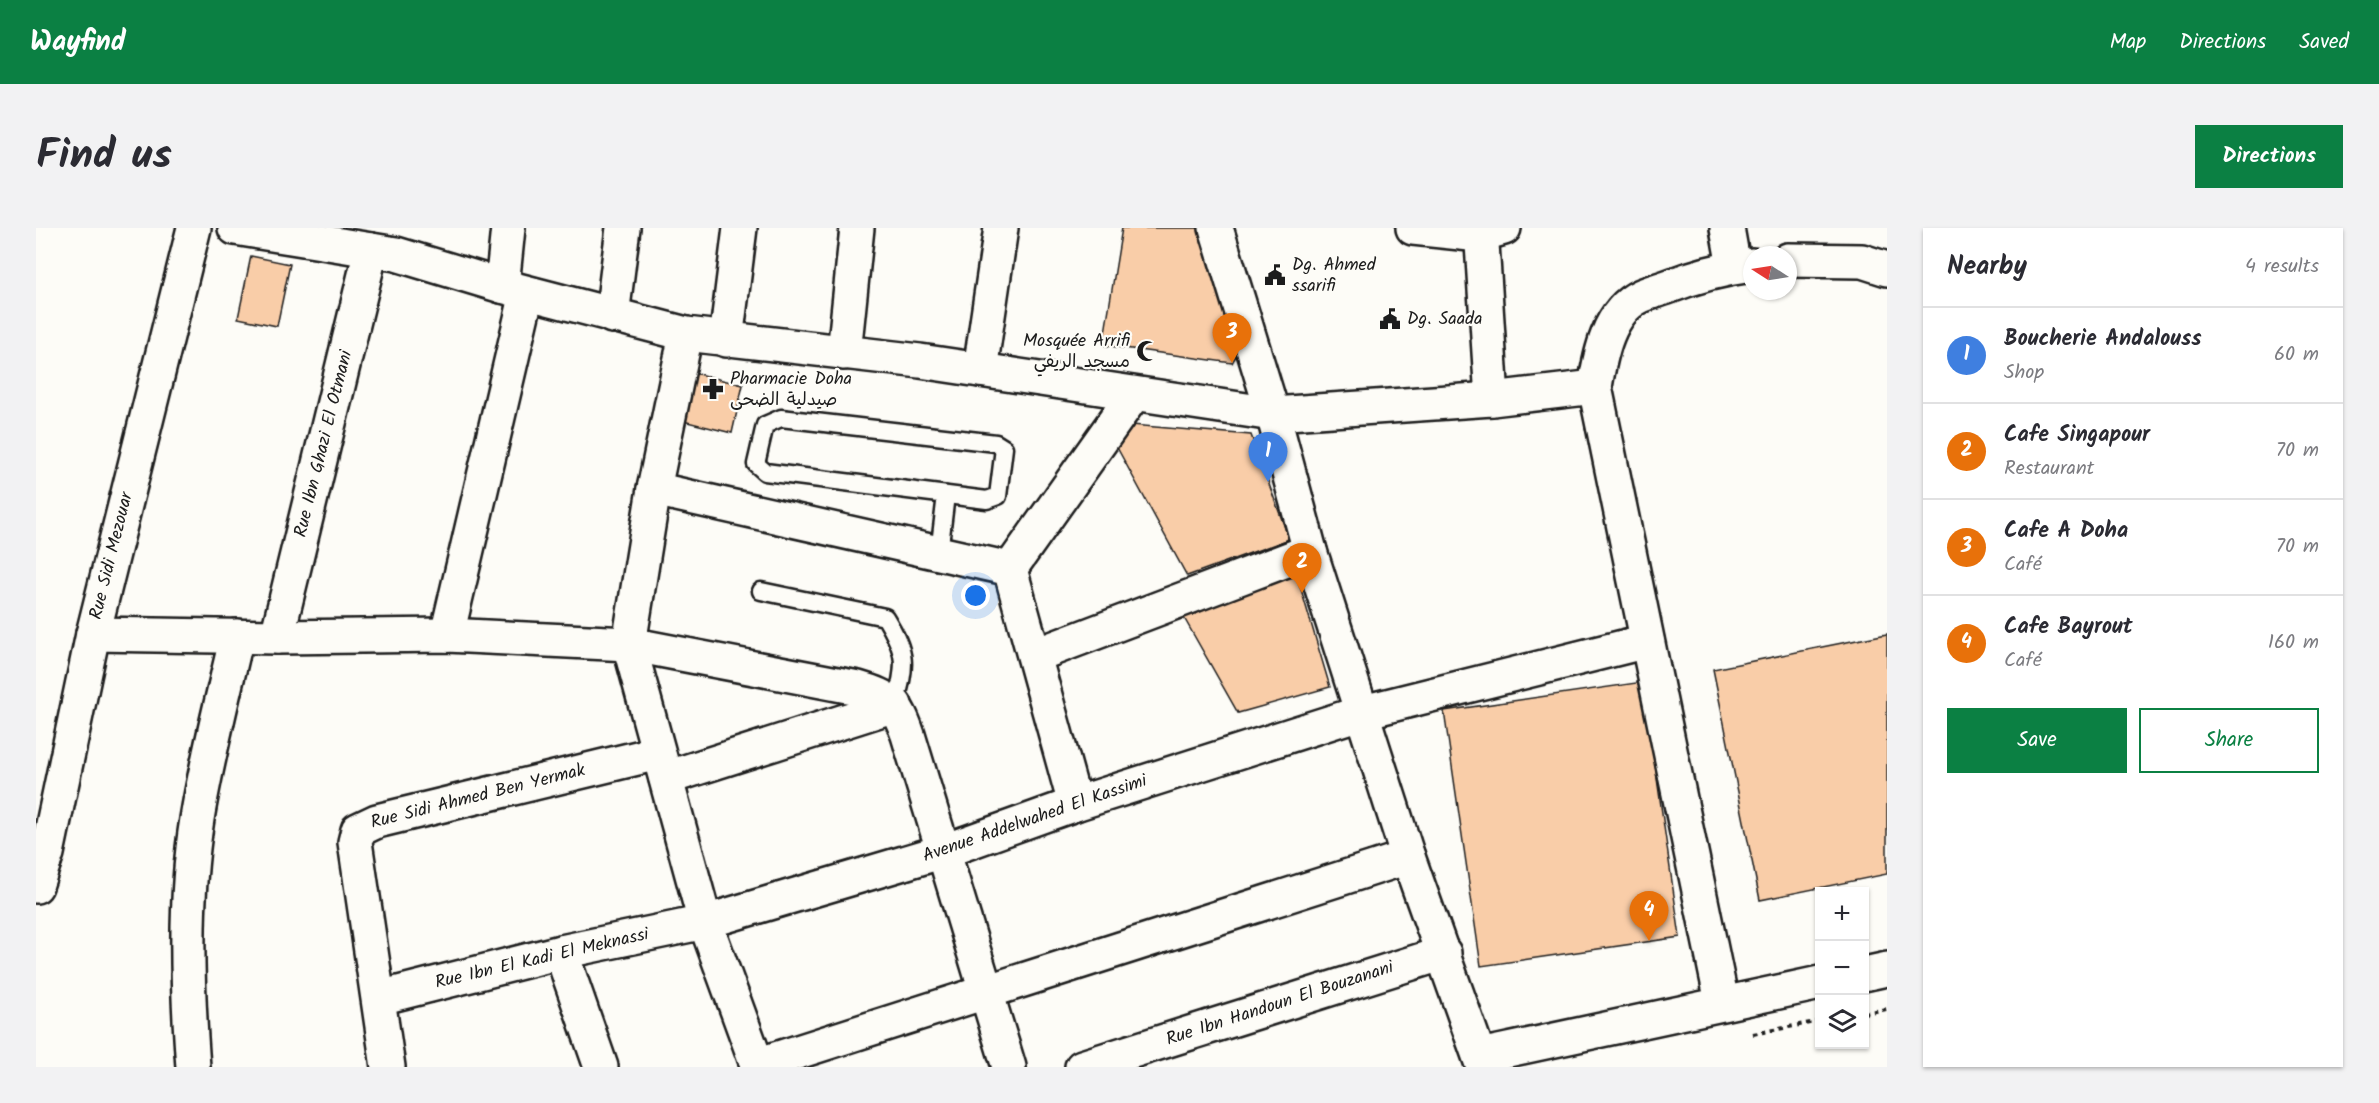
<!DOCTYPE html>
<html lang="en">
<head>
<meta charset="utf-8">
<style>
	body { margin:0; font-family:Kalam,"Playpen Sans Arabic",sans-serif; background:#f2f2f3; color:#2b2b33 }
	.controls { position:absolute; right:18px; bottom:18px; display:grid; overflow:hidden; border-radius:0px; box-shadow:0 2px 4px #0004 }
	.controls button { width:54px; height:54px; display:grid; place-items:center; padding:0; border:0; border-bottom:2px solid #e1e1e2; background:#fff; color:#2b2b33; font:30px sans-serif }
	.compass { position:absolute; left:1707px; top:18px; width:54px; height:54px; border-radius:50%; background:#fff; box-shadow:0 2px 4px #0004; rotate:282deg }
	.you { position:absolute; left:940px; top:368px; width:21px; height:21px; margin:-15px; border:4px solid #fff; border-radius:50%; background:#1a73e8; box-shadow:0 0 0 9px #1a73e833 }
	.badge { display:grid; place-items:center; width:39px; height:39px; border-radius:50%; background:#0b8043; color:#fff; font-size:20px; font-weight:700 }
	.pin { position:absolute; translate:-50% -50px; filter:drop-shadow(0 2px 3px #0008) }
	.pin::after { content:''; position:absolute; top:32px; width:21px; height:18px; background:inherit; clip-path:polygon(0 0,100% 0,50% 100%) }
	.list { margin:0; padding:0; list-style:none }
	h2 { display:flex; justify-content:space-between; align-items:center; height:78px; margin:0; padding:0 24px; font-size:26px }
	h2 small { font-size:20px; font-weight:400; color:#7c7c81 }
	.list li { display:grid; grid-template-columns:39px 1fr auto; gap:18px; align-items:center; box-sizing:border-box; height:96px; padding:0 24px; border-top:2px solid #e1e1e2 }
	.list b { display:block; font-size:22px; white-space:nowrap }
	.list p { margin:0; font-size:20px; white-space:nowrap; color:#7c7c81 }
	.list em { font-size:20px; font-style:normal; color:#7c7c81 }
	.actions { display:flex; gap:12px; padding:18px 24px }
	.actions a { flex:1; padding:14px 0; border:2px solid #0b8043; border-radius:0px; text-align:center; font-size:21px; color:#0b8043 }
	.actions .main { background:#0b8043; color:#fff }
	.icon { flex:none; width:33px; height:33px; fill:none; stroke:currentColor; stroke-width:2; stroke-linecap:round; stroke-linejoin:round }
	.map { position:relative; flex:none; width:1851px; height:839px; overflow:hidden; border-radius:0px }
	header { display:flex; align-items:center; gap:36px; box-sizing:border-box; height:84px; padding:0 30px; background:#0b8043; color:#fff }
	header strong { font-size:28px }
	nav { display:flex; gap:33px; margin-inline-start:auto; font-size:21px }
	.intro { display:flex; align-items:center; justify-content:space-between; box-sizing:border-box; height:144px; padding:0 36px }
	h1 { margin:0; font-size:42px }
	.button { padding:15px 27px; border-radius:0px; background:#0b8043; color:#fff; font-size:21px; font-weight:700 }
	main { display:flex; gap:36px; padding:0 36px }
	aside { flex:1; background:#fff; border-radius:0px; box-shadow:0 2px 4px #0004 }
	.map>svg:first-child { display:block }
	.building { fill:#f9cda8; stroke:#1c1c1c; stroke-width:1.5 }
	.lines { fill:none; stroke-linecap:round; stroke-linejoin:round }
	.lane-casing { stroke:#1c1c1c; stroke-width:21 }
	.street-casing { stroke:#1c1c1c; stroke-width:38 }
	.path { stroke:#1c1c1c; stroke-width:4; stroke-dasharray:4.5 4.5; stroke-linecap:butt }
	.lane { stroke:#fdfcf7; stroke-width:16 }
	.street { stroke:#fdfcf7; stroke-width:33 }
	.labels { text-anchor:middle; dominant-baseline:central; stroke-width:4.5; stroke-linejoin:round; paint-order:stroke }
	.poi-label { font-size:18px; fill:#1c1c1c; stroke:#fdfcf7; text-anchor:start }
	.street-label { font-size:18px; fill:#1c1c1c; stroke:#fdfcf7 }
</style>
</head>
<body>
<header>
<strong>Wayfind</strong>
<nav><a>Map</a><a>Directions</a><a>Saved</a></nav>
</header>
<div class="intro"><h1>Find us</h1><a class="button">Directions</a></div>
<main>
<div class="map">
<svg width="1851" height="839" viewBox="0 0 1851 839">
	<rect width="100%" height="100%" fill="#fdfcf7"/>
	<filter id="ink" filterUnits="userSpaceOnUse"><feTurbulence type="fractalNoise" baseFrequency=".0167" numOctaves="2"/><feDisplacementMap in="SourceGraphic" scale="12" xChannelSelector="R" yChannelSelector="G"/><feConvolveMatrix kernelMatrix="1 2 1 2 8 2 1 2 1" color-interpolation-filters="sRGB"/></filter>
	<g filter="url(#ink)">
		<!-- building -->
		<g class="building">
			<polygon points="1086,0 1170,0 1209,112 1196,135 1067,117"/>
			<polygon points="215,28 254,36 241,98 202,90"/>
			<polygon points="654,144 707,157 696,205 643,192"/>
			<polygon points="1095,197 1215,207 1253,311 1151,348 1078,214"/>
			<polygon points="1259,341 1294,459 1202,485 1143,381"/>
			<polygon points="1851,406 1851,646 1724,672 1677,441"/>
			<polygon points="1607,454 1644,709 1445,738 1408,483"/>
		</g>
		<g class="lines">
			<defs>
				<g id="lane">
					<polygon points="745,190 960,215 968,220 962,268 951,272 729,244 720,236 729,197"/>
					<polyline points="903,325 910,267"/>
					<path d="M725 363 849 389C872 427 870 436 859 477"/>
				</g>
				<g id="street">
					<polyline points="199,0 360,26 466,58 650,106 884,133 1237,186 1456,171 1559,159"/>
					<polyline points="1180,0 1237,186 1274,323 1372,629 1447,839"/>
					<polyline points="1377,0 1444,7 1468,0"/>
					<polyline points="1445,0 1456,171"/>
					<polyline points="1691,0 1698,39"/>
					<polyline points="1752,32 1826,33 1851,41"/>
					<polyline points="466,58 472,0"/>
					<polyline points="576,88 587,0"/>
					<polyline points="650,106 618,261 593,416 669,694 722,839"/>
					<polyline points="690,112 704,0"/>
					<polyline points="808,125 821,0"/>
					<polyline points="944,142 965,0"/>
					<polyline points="618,261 974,341 1039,576"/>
					<polyline points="974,341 1098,166"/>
					<path d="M57 406 241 409 411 407 593 416 822 460C855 470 861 475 872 507L973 839"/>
					<polyline points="411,407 491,65"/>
					<polyline points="241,409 335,22"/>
					<polyline points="1000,427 1274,323"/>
					<polyline points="630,550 859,477"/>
					<polyline points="0,658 11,625 57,406 158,0"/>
					<polyline points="525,724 565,839"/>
					<polyline points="1828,746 1851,741"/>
					<polyline points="343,770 525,724 669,694 908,623 1039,576 1327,484 1611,413"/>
					<path d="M1686 774 1559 159C1564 128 1572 83 1605 68 1614 64 1623 62 1631 59 1659 48 1687 41 1716 37"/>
					<polyline points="1444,828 1784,755"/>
					<polyline points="721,837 1372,629"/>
					<path d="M157 839C151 758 148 672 161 591 171 530 187 469 201 408"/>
					<polyline points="352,839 319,614 322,602 341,593 622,525"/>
					<polyline points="1046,839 1408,725"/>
				</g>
			</defs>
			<!-- lane casing -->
			<use href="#lane" class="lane-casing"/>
			<!-- street casing -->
			<use href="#street" class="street-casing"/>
			<!-- path -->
			<g class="path">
				<polyline points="1828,785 1851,781"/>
				<polyline points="1717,806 1784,793"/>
			</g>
			<!-- lane -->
			<use href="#lane" class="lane"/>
			<!-- street -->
			<use href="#street" class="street"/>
		</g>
	</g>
	<!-- icons -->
	<defs>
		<symbol id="civic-bare" viewBox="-9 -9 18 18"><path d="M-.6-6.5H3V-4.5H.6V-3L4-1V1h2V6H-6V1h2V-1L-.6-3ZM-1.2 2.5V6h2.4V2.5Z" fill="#1c1c1c" stroke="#fdfcf7" stroke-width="2.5" paint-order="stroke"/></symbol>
		<symbol id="mosque-bare" viewBox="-9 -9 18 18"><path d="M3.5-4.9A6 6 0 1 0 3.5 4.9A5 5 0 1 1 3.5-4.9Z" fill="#1c1c1c" stroke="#fdfcf7" stroke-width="2.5" paint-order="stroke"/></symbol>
		<symbol id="pharmacy-bare" viewBox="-9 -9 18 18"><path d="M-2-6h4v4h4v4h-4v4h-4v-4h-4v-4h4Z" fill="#1c1c1c" stroke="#fdfcf7" stroke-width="2.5" paint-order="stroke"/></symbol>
	</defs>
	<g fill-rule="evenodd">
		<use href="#civic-bare" x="1224" y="32" width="30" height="30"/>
		<use href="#civic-bare" x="1339" y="76" width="30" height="30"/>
		<use href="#mosque-bare" x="1096" y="108" width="30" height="30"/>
		<use href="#pharmacy-bare" x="662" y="146" width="30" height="30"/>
	</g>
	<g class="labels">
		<!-- poi labels -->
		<g class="poi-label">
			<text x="1256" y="37">Dg. Ahmed<tspan x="1256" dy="21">ssarifi</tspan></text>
			<text x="1371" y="91">Dg. Saada</text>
			<text x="1094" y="113" text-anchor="end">Mosquée Arrifi<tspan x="1094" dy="21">مسجد الريفي</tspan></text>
			<text x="694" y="151">Pharmacie Doha<tspan x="694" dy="21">صيدلية الضحى</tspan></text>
		</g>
		<!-- street labels -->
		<g class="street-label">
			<text transform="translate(288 216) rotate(-76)">Rue Ibn Ghazi El Otmani</text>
			<text transform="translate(76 328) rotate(-76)">Rue Sidi Mezouar</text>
			<text transform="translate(442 569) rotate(-14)">Rue Sidi Ahmed Ben Yermak</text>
			<text transform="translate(999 591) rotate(-19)">Avenue Addelwahed El Kassimi</text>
			<text transform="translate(506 731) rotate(-13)">Rue Ibn El Kadi El Meknassi</text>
			<text transform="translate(1244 776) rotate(-18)">Rue Ibn Handoun El Bouzanani</text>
		</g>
	</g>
</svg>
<div class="controls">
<button>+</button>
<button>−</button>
<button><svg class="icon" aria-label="layers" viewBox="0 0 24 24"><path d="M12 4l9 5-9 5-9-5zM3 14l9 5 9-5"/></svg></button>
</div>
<svg class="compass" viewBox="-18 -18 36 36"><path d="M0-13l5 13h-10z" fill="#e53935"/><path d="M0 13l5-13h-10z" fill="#7c7c81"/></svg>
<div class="you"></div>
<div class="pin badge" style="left:1232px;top:254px;background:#3f7fe0">1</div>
<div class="pin badge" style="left:1266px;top:365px;background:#e8710a">2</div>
<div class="pin badge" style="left:1196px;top:135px;background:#e8710a">3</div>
<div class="pin badge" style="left:1613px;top:713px;background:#e8710a">4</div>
</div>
<aside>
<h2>Nearby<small>4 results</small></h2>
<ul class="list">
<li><span class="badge" style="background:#3f7fe0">1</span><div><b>Boucherie Andalouss</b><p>Shop</p></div><em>60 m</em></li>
<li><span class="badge" style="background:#e8710a">2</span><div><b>Cafe Singapour</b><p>Restaurant</p></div><em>70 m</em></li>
<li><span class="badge" style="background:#e8710a">3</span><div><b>Cafe A Doha</b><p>Café</p></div><em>70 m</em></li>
<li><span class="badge" style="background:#e8710a">4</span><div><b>Cafe Bayrout</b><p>Café</p></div><em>160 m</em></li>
</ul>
<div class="actions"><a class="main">Save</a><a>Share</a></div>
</aside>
</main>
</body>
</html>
